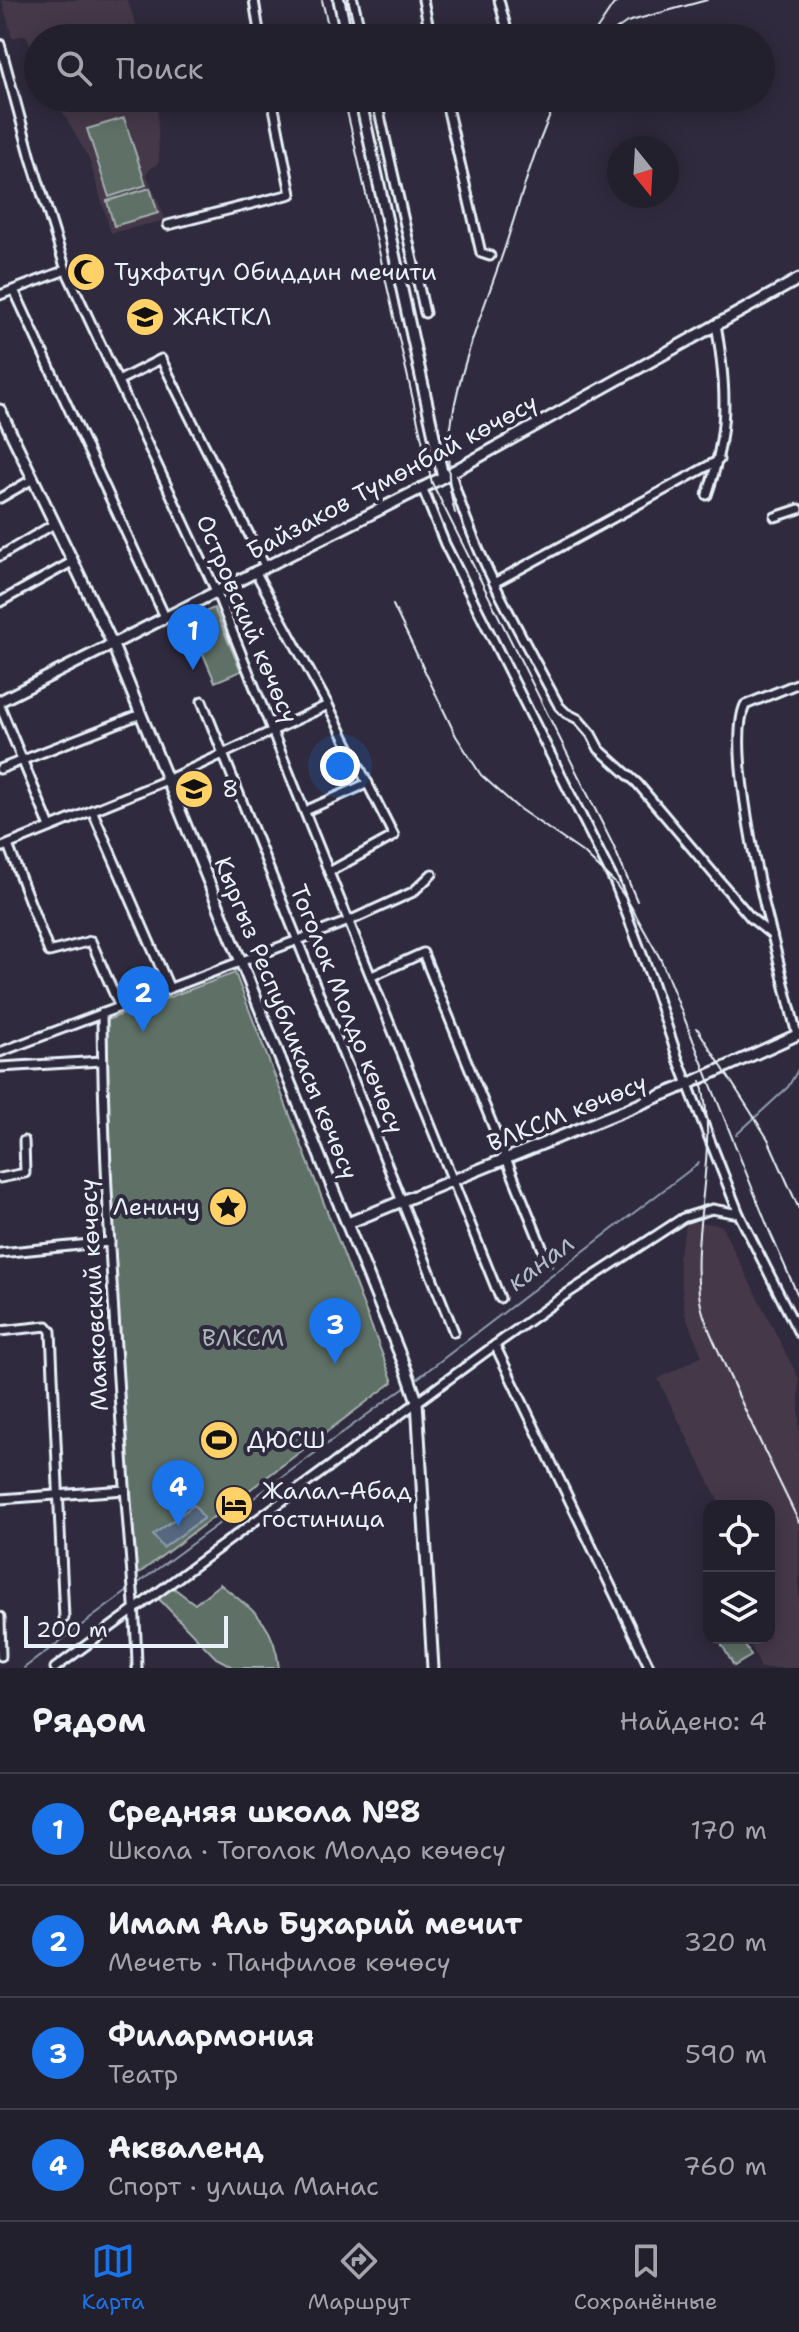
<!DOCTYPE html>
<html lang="ru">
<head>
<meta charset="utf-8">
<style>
	body { margin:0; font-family:"Shantell Sans",sans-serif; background:#2b2836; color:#f1f3f6 }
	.controls { position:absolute; right:24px; bottom:24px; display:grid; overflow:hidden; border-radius:16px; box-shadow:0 4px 20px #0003 }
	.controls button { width:72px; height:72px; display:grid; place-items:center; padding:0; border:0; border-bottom:2px solid #403e4a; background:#23202e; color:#f1f3f6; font:40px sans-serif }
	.compass { position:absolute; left:607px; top:136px; width:72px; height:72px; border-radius:50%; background:#23202e; box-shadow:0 4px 20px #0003; rotate:162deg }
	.scale { position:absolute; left:24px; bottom:20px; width:204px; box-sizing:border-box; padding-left:8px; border:4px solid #e8f1f8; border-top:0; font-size:22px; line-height:28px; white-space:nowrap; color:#e8f1f8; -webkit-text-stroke:6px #2f2a3d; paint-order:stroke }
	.you { position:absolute; left:340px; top:766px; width:28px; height:28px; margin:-20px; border:6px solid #fff; border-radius:50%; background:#1a73e8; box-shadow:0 0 0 12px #1a73e833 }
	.badge { display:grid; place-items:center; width:52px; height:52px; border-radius:50%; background:#1a73e8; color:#fff; font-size:26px; font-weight:700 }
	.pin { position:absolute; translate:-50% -66px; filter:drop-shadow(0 2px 4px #0008) }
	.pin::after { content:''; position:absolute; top:42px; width:28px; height:24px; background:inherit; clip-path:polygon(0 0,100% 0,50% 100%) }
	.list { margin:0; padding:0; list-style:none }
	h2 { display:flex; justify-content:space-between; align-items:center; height:104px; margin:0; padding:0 32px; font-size:34px }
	h2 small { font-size:26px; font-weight:400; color:#a3a3aa }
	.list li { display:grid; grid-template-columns:52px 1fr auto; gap:24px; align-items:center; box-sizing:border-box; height:112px; padding:0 32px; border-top:2px solid #403e4a }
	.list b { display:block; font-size:30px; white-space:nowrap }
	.list p { margin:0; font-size:26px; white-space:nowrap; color:#a3a3aa }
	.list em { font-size:26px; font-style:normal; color:#a3a3aa }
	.icon { flex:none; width:44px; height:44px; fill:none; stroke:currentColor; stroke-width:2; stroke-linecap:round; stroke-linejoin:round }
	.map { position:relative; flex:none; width:799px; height:1668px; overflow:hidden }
	.search { position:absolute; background:#23202e; box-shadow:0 4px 20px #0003; left:24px; right:24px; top:24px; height:88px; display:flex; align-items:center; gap:20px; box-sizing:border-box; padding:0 28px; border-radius:44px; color:#a3a3aa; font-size:30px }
	.sheet { height:552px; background:#23202e }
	nav { display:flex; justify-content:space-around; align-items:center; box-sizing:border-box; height:112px; border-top:2px solid #403e4a; background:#23202e; font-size:22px; color:#a3a3aa }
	nav a { display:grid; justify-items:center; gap:4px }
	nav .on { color:#1a73e8 }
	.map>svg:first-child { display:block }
	.built { fill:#443949 }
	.green { fill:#5f6f66; stroke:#a4b0af; stroke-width:2 }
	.water { fill:#556780; stroke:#909eb0; stroke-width:2 }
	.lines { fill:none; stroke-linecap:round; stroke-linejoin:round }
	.stream { stroke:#909eb0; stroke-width:2 }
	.street-casing { stroke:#e8f1f8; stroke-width:13 }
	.secondary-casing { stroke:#e8f1f8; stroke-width:15 }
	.street { stroke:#2f2a3d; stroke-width:7 }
	.secondary { stroke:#2f2a3d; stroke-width:9 }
	.rail { stroke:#e8f1f8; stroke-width:2 }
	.labels { text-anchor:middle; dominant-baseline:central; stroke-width:8; stroke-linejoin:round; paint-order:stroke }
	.poi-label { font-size:24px; fill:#e8f1f8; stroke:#2f2a3d; text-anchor:start }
	.street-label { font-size:24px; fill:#e8f1f8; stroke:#2f2a3d }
	.park-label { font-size:24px; fill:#aab6b6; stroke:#2f2a3d }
	.water-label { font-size:26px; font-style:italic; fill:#adbac8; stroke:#2f2a3d }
</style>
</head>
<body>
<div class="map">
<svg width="799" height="1668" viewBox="0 0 799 1668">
	<rect width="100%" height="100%" fill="#2f2a3d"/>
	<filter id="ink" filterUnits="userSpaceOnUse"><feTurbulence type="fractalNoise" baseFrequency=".0125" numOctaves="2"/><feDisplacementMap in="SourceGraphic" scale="16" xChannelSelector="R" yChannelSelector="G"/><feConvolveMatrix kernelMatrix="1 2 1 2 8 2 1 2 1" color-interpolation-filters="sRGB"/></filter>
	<g filter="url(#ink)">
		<!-- built -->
		<g class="built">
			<polygon points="2,0 127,0 141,38 38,38 38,61 26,35 12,38"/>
			<polygon points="55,98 157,98 159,162 146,173 166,220 111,233 89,159"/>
			<polygon points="687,1221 721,1225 799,1379 799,1668 759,1668 759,1663 747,1638 769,1638 769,1506 721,1506 658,1379 702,1356 685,1314 678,1257"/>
		</g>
		<!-- green -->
		<g class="green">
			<polygon points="124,118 146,185 109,197 87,129"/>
			<polygon points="150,188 158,213 114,226 107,201"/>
			<polygon points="214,608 241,671 215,682 188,619"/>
			<polygon points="235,973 393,1382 134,1577 124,1464 104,1021"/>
			<path d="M220 1584C253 1611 274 1621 279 1668H235L216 1658 157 1597 171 1586 195 1604Z"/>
			<polygon points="718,1638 741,1638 751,1656 734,1666"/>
		</g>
		<!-- water -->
		<polygon class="water" points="194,1505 204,1518 163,1548 153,1535"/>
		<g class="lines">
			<!-- stream -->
			<g class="stream">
				<polyline points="736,1135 788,1087 799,1068"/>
				<polyline points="414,1381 699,1163"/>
				<polyline points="137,1584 406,1386"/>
				<polyline points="24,1668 129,1590"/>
			</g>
			<defs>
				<g id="street">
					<polyline points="254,0 260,38"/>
					<polyline points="353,0 362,38"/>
					<polyline points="423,0 431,38"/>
					<polyline points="499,0 509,38"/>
					<polyline points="0,44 31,158 66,270 216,591 500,1298"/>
					<polyline points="376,98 425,313"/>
					<polyline points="445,98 481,253 490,256"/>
					<polyline points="168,225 291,194 272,98"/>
					<polyline points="14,290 165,617"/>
					<polyline points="0,295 66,270"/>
					<polyline points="118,381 161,359 265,566"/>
					<path d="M451 473C474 556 519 630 559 706L566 713 578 719 591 734 599 749 637 783 751 918 772 935 797 1035"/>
					<polyline points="422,487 445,544 615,883 651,978 678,1059 739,1214"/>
					<path d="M707 495C729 432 727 389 716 324"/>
					<polyline points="0,498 33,479"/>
					<polyline points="775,517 799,509"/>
					<polyline points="0,556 54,524"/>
					<polyline points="255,571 328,705 394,836 329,872"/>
					<polyline points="494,583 719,460"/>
					<polyline points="0,602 72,562"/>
					<polyline points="202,701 454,1332"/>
					<polyline points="0,706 50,827"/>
					<polyline points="0,769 141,714"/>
					<polyline points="92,810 169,987"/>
					<polyline points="305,811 368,783"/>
					<polyline points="8,845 49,952 91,941 119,1005"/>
					<polyline points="0,848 167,780 328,705"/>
					<path d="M772 935C760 889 727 745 745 705L799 683"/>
					<polyline points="372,976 423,953 548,1262"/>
					<path d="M102 1013C103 1171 115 1329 125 1486 129 1547 136 1607 137 1668"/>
					<polyline points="0,1052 349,921 413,892 432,874"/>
					<polyline points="0,1067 102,1061"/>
					<polyline points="0,1178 25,1173 24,1141"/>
					<polyline points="0,1253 110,1242"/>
					<polyline points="0,1331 47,1326 51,1331 64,1618"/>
					<polyline points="495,1345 650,1668"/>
					<polyline points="0,1499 125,1490"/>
					<polyline points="0,1617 1,1656"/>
					<polyline points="55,1668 495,1345 565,1295 683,1218 712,1209 739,1214 799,1333"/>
				</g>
				<g id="secondary">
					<polyline points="339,0 347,38"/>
					<polyline points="360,98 443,477"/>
					<polyline points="0,410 112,643 407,1372 417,1401 433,1668"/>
					<polyline points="0,701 432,483 799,279"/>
					<polyline points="348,1223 677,1089 799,1034"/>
				</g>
			</defs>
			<!-- street casing -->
			<use href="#street" class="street-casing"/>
			<!-- secondary casing -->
			<use href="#secondary" class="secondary-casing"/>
			<!-- street -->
			<use href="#street" class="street"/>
			<!-- secondary -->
			<use href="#secondary" class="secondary"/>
			<!-- rail -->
			<g class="rail">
				<polyline points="322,0 331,38"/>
				<polyline points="591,38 613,5 621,0"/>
				<polyline points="604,38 627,22 707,0"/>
				<polyline points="344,98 432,483 613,845 637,901"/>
				<path d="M455 513C431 427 478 328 505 247 521 198 535 145 558 98"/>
				<polyline points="393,605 456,736 481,775 518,808 585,854 615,883 629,903 661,960 769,1230 799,1298"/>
				<polyline points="697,1028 768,1139 799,1209"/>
				<path d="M701 1081C719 1150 691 1224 699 1294 702 1320 716 1344 726 1368 749 1420 774 1471 799 1522"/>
			</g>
		</g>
	</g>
	<!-- icons -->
	<defs>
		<symbol id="mosque-disc" viewBox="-11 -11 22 22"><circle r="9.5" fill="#ffd166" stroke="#2f2a3d"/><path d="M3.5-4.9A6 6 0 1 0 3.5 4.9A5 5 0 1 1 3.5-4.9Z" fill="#111"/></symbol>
		<symbol id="university-disc" viewBox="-11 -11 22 22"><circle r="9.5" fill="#ffd166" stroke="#2f2a3d"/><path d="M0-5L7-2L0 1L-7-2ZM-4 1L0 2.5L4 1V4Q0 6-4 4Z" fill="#111"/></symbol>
		<symbol id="school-disc" viewBox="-11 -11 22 22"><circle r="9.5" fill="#ffd166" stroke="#2f2a3d"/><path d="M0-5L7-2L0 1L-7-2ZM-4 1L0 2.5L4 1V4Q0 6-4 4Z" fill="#111"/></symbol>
		<symbol id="sight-disc" viewBox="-11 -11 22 22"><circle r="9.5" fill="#ffd166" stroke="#2f2a3d"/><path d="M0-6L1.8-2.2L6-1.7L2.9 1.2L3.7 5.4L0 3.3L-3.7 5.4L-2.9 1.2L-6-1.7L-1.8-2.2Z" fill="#111"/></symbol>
		<symbol id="stadium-disc" viewBox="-11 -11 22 22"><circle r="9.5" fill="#ffd166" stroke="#2f2a3d"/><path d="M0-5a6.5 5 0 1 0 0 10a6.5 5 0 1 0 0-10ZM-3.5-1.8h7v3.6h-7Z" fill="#111"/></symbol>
		<symbol id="hotel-disc" viewBox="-11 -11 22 22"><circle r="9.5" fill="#ffd166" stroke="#2f2a3d"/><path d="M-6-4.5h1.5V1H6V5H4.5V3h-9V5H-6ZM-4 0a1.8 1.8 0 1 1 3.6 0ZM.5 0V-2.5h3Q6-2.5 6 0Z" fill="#111"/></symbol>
	</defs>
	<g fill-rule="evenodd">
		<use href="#mosque-disc" x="64" y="250" width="44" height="44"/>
		<use href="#university-disc" x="123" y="295" width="44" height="44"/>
		<use href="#school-disc" x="172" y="767" width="44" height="44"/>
		<use href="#sight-disc" x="206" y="1185" width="44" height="44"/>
		<use href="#stadium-disc" x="197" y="1418" width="44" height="44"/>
		<use href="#hotel-disc" x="212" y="1483" width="44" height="44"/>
	</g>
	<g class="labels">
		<!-- poi labels -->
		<g class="poi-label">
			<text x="114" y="272">Тухфатул Обиддин мечити</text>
			<text x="173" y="317">ЖАКТКЛ</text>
			<text x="222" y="789">8</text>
			<text x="200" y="1207" text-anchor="end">Ленину</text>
			<text x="247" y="1440">ДЮСШ</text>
			<text x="262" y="1491">Жалал-Абад<tspan x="262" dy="28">гостиница</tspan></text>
		</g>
		<!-- street labels -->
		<g class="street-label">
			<text transform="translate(392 477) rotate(-28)">Байзаков Түмөнбай көчөсү</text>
			<text transform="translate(247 619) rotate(67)">Островский көчөсү</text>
			<text transform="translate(347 1009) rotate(68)">Тоголок Молдо көчөсү</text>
			<text transform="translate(286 1018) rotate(68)">Кыргыз Республикасы көчөсү</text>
			<text transform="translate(567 1113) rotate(-22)">ВЛКСМ көчөсү</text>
			<text transform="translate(94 1295) rotate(-93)">Маяковский көчөсү</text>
		</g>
		<!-- park labels -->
		<g class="park-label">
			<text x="243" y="1338">ВЛКСМ</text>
		</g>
		<!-- water labels -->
		<g class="water-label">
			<text transform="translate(540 1262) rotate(-37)">канал</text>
		</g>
	</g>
</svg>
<div class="controls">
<button><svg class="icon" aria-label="locate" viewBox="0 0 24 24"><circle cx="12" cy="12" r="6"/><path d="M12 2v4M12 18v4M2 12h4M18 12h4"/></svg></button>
<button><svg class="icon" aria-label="layers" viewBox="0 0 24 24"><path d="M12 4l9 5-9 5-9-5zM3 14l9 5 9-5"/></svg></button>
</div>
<svg class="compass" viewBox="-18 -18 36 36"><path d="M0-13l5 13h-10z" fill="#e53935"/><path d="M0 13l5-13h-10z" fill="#a3a3aa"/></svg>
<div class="scale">200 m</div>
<div class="you"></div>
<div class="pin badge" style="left:193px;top:670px">1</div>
<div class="pin badge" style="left:143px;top:1032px">2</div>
<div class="pin badge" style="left:335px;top:1364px">3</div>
<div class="pin badge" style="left:178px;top:1526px">4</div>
<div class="search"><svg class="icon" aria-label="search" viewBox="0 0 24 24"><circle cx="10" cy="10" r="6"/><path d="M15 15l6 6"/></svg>Поиск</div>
</div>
<section class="sheet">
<h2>Рядом<small>Найдено: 4</small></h2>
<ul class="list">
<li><span class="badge">1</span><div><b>Средняя школа №8</b><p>Школа · Тоголок Молдо көчөсү</p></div><em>170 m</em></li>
<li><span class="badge">2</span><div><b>Имам Аль Бухарий мечит</b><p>Мечеть · Панфилов көчөсү</p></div><em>320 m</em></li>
<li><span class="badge">3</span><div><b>Филармония</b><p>Театр</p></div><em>590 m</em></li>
<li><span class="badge">4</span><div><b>Акваленд</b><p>Спорт · улица Манас</p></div><em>760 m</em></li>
</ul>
</section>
<nav>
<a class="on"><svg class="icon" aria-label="map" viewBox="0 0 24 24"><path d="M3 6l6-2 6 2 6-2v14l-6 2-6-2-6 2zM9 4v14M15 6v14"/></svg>Карта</a>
<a><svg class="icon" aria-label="directions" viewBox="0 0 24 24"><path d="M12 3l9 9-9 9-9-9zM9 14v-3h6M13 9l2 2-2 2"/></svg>Маршрут</a>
<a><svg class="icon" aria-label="saved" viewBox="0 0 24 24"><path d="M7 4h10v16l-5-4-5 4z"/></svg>Сохранённые</a>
</nav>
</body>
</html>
